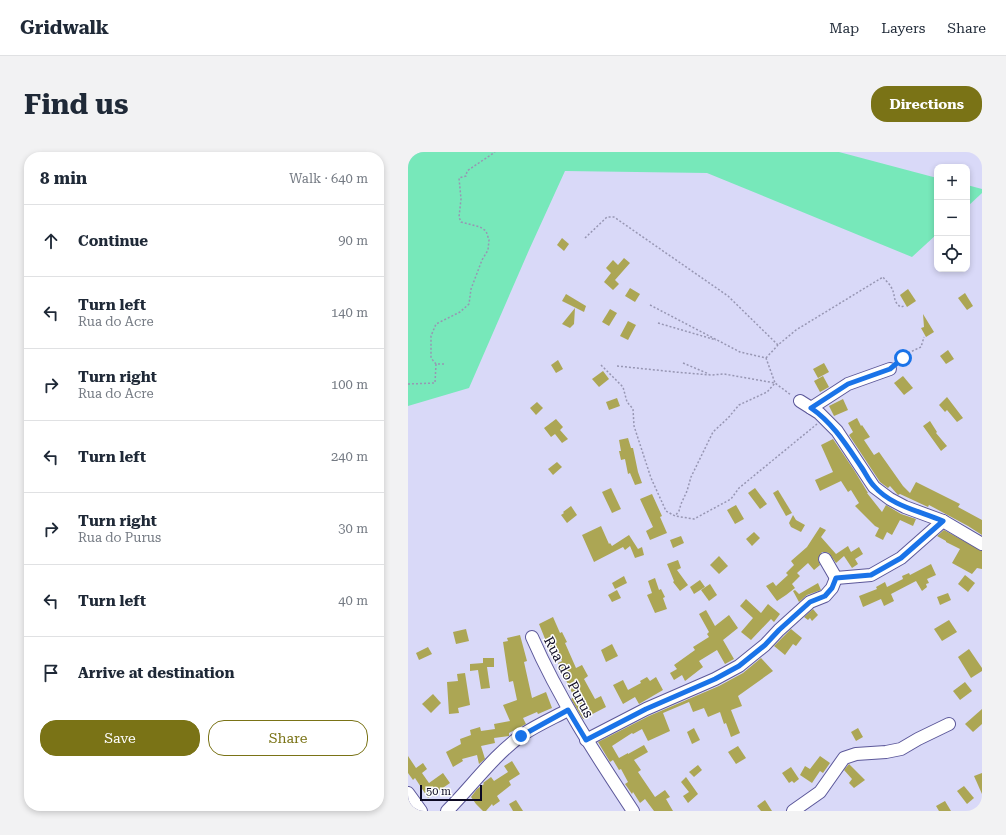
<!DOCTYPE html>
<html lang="en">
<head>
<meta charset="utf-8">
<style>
	body { margin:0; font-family:"Roboto Serif",serif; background:#f2f2f3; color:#1f2937 }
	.controls { position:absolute; right:12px; top:12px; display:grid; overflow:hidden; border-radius:8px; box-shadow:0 2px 6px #0003 }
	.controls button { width:36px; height:36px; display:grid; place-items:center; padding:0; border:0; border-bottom:1px solid #e0e1e3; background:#fff; color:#1f2937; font:20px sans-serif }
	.scale { position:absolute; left:12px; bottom:10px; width:62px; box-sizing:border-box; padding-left:4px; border:2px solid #0d0a24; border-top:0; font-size:11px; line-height:14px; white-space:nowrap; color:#0d0a24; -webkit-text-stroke:3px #fdfdfd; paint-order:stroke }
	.stop { position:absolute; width:12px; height:12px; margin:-9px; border:3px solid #1a73e8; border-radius:50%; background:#fff }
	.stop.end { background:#1a73e8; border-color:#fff; box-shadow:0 1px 4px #0008 }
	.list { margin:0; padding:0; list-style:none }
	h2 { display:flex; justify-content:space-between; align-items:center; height:52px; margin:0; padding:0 16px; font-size:17px }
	h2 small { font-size:13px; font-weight:400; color:#747a83 }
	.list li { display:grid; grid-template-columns:26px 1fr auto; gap:12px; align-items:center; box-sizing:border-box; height:72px; padding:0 16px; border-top:1px solid #e0e1e3 }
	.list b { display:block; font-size:15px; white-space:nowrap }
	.list p { margin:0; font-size:13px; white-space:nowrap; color:#747a83 }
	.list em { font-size:13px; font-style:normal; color:#747a83 }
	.actions { display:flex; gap:8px; padding:12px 16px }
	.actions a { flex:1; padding:9px 0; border:1px solid #7a7316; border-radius:16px; text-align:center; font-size:14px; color:#7a7316 }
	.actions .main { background:#7a7316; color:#fff }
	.icon { flex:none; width:22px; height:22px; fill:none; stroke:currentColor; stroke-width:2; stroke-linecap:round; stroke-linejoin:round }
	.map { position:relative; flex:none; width:574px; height:659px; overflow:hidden; border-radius:16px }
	header { display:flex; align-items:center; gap:24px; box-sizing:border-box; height:56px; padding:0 20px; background:#fff; border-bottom:1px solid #e0e1e3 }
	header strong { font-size:19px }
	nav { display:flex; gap:22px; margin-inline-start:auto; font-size:14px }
	.intro { display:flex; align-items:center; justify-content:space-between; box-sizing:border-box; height:96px; padding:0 24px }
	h1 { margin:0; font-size:28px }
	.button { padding:10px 18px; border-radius:16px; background:#7a7316; color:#fff; font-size:14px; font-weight:700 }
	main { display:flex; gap:24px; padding:0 24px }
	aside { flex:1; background:#fff; border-radius:16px; box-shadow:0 2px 6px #0003 }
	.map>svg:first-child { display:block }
	.green { fill:#77e8ba }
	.building { fill:#aca654 }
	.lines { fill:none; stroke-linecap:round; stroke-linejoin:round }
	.minor-casing { stroke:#5c589a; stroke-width:14 }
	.path { stroke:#9796b3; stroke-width:1.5; stroke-dasharray:2 2; stroke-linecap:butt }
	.minor { stroke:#fff; stroke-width:12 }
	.route { stroke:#1a73e8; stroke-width:5 }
	.labels { text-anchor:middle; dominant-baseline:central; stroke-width:3; stroke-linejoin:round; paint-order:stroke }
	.street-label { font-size:14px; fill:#0d0a24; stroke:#fdfdfd }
</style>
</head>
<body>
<header>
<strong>Gridwalk</strong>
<nav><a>Map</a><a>Layers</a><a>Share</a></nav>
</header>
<div class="intro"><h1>Find us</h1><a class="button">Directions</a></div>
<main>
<aside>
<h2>8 min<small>Walk · 640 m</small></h2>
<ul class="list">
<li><svg class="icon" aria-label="ahead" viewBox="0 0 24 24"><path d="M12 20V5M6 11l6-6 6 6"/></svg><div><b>Continue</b></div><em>90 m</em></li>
<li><svg class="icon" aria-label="left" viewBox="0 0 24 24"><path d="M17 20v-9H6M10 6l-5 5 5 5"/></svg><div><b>Turn left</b><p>Rua do Acre</p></div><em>140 m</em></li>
<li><svg class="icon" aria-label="right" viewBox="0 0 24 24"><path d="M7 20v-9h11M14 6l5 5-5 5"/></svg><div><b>Turn right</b><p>Rua do Acre</p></div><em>100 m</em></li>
<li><svg class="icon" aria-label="left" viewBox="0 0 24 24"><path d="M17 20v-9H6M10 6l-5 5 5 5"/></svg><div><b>Turn left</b></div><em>240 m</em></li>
<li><svg class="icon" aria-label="right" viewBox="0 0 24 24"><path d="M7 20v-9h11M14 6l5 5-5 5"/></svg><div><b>Turn right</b><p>Rua do Purus</p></div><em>30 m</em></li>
<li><svg class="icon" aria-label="left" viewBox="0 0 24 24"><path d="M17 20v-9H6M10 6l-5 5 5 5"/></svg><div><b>Turn left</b></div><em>40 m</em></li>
<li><svg class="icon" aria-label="arrive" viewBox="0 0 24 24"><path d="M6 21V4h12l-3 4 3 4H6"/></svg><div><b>Arrive at destination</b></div></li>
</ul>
<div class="actions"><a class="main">Save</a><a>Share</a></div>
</aside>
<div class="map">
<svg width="574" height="659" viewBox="0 0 574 659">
	<rect width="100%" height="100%" fill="#d9d9f8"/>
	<!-- green -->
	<g class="green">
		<polygon points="0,0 431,0 529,26 529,82 504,105 299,21 157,19 121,98 61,236 0,254"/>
		<polygon points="559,33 574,37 574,41 559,55"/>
	</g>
	<!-- building -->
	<g class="building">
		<polygon points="154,86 161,92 156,99 149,93"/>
		<polygon points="216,106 222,111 207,128 211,132 205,138 196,130 203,121 198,116 205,108 210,113"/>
		<polygon points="222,136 232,142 227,150 217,144"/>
		<polygon points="500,137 508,149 499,155 492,143"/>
		<polygon points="557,141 565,154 559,158 550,146"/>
		<polygon points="158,142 178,154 176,160 154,149"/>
		<polygon points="167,156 166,172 162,176 154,172"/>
		<polygon points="202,157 209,161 201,174 194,170"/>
		<polygon points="515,162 526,180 518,185 513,176 516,175"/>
		<polygon points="220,169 228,173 220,188 212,184"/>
		<polygon points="540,198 546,207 538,212 532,204"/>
		<polygon points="150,208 155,217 148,221 143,213"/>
		<polygon points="416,211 421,220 410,226 405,217"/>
		<polygon points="195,219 201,227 191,235 184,227"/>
		<polygon points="415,224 421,235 412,240 406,229"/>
		<polygon points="495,224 505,236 496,243 486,231"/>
		<polygon points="539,245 555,266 549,270 539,258 537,260 531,253"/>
		<polygon points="209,246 212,254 201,258 198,250"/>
		<polygon points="435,247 440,258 426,264 421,254"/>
		<polygon points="129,250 135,256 128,263 122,256"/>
		<polygon points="449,266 453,274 454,273 462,285 456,288 466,303 471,300 495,334 502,341 508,330 552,352 550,355 574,368 574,383 560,374 521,353 520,355 492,342 490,343 482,334 480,336 472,330 441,283 445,280 440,271"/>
		<polygon points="148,267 155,275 152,278 160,287 154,291 147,282 143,285 136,276"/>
		<polygon points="522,269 529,280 528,281 539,294 533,299 515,274"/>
		<polygon points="220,286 223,296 225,296 230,320 234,331 227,333 222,321 220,322 217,307 213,308 211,299 213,299 211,288"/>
		<polygon points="425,287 446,318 460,341 459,341 474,360 478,353 493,362 508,367 505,374 492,368 484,383 479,380 475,388 467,384 471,376 467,374 447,354 451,351 443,338 440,340 433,329 412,339 407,328 425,320 413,293"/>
		<polygon points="149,310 154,315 145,323 140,317"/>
		<polygon points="203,336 213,357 204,361 194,340"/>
		<polygon points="347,336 359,352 352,357 340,341"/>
		<polygon points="370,338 384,361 378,364 365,341"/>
		<polygon points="244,342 254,364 252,365 259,381 242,388 238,379 245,375 232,347"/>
		<polygon points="328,353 336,367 327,372 319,358"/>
		<polygon points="163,354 169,363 159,371 153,363 156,361 155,360"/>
		<polygon points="385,363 388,368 397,373 393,380 383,375 381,371"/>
		<polygon points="193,374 201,392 202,391 204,394 221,383 230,397 234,395 236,403 227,406 222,394 217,398 215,395 186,410 174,383"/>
		<polygon points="412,375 418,378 413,385 428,402 440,394 443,400 451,395 455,402 447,407 450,412 444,416 436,404 428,411 421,401 417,400 414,400 410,407 412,413 406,418 400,411 389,421 392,424 384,432 387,436 378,443 369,449 358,434 365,430 368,434 380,423 378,421 386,413 383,409 399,395"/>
		<polygon points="536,378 574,399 574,417 569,416 564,422 544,411 552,397 538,390 538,389 529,384"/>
		<polygon points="346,380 352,386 344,394 338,387"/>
		<polygon points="273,384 276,391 265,396 262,388"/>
		<polygon points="311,404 320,414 311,422 302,413"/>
		<polygon points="270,408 273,416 269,418 280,433 272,439 265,430 266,429 259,412"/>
		<polygon points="523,412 528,423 519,427 521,431 518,432 519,435 514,439 508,429 483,442 486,449 476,454 473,447 455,455 451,444 469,437 468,435 477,430 479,435 495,427 494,424 501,421 502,423"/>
		<polygon points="557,423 567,431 560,440 550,432"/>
		<polygon points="216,424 219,431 207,437 204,431"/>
		<polygon points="247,426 251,438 253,437 257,445 255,446 259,457 247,461 239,443 244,441 240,429"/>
		<polygon points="292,428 297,435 286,442 282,435"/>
		<polygon points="410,431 413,438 399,443 391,450 385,439 387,438 391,442"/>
		<polygon points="302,432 309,443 301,449 293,438"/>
		<polygon points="209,438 213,446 204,450 200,443"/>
		<polygon points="540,441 543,448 532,453 529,445"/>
		<polygon points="338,447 353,461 360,452 372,462 366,470 363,467 343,488 333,480 345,466 332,454"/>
		<polygon points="405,457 410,463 404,469 402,466 400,468 396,465"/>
		<polygon points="298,458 307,474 321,463 330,476 315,488 326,507 317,512 309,498 291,509 295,515 277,529 274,523 266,528 262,521 269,517 266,513 287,498 285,495 301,485 299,482 301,480 291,462"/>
		<polygon points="145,465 152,481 154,480 159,490 157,491 168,516 174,513 180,524 176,527 187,547 193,544 198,555 175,567 163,547 166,545 150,511 154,509 147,496 142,499 131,472"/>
		<polygon points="541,468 549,480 534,489 526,477"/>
		<polygon points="58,477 61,489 48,492 45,480"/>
		<polygon points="383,477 394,486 388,494 385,492 377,503 366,494"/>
		<polygon points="112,483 119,509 116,510 124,546 138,540 144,556 130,562 129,560 115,566 118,572 101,581 101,584 86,586 87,591 73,594 77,607 71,612 69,603 54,607 55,609 45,615 38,600 53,592 52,587 63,583 62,578 72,575 73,579 87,577 86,572 102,569 95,553 109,548 105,529 101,530 95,490 100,489 99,486"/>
		<polygon points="204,492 210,504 198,510 193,498"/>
		<polygon points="20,495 24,502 11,508 8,501"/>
		<polygon points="561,497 574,516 574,519 563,526 550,505"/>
		<polygon points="75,506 86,506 86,515 79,515 82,536 73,537 70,518 62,519 62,512 75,511"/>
		<polygon points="353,506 365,519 330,544 334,554 323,558 332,581 323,585 318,571 316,572 312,560 300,565 296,556 285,560 281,550 255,561 262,579 240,589 234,577 225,582 224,581 204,594 211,606 220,601 220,602 236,593 240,600 226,608 233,618 230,620 247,645 257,638 262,645 258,647 265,659 246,659 237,647 232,651 225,640 224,642 217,632 220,630 213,617 211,618 205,608 202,610 190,590 241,564 311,534 335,521"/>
		<polygon points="57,521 62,553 50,556 51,561 41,562 39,530 50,529 49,522"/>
		<polygon points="239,525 242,529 248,525 255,538 231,552 227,545 215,552 205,533 215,528 220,538 233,531 232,529"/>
		<polygon points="557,530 564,539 552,548 545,539"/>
		<polygon points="25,542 33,551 23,561 14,552"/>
		<polygon points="574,557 574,572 565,580 557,572"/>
		<polygon points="286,576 292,588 284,592 279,580"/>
		<polygon points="450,576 455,585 448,589 443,580"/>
		<polygon points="330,594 338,606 328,612 320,600"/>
		<polygon points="0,604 8,616 15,611 19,617 14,621 21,631 35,621 42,631 20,646 7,626 5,628 0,621"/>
		<polygon points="412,604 422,611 415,621 412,619 404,631 392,623 397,614 402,617"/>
		<polygon points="104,609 112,622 101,629 103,633 89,644 92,649 85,654 84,652 78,659 75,659 68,652 63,645 69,637 76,632 75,631 83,625 86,629 100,620 96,614"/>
		<polygon points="441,612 457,628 446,636 441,631 444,627 436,618"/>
		<polygon points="290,613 294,618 286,625 281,620"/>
		<polygon points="383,615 391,627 386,631 384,629 381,631 374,621"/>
		<polygon points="574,621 574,642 566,624"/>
		<polygon points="278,625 290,642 280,651 275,644 281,640 273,630"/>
		<polygon points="556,634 566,646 559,652 549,639"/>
		<polygon points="108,648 115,659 105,659 101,652"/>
		<polygon points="357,648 364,659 353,659 349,654"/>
		<polygon points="537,649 543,659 531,659 528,654"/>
	</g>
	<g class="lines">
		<defs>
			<g id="minor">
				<polyline points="392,249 411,261 429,279 466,335 482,347 497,355 535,369 574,392"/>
				<polyline points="403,256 440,232 482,217"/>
				<polyline points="417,407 428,426 463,423 493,406 535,369"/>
				<path d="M124 485C151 547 188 603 225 659"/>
				<polyline points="178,588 238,557 307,527 331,514 357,493 371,478 402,450 417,444 424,436 428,426"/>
				<polyline points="0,641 13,659"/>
				<path d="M39 659C64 634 85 604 114 583 129 573 145 566 160 558"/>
				<polyline points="385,659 412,640 436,606 448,602 478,600 493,597 510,587 541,572"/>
			</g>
		</defs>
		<!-- minor casing -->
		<use href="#minor" class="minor-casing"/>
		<!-- path -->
		<g class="path">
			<path d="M177 86 199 65H206L320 144 370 193 388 178 475 125C477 128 481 131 483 135 488 142 484 150 493 155L496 154"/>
			<polyline points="242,153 332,200 358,206 367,231 359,240 331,253 320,266 305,280 283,325 279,339 273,352 271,359 267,364"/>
			<polyline points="250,171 308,188"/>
			<polyline points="358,206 370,193"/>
			<polyline points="275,211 301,222"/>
			<polyline points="36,212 28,212 23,206 23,184 28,172 52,160 61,152 63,137 74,108 80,98 81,88 78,79 72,75 53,70 51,65 53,47 51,26 58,24 59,19 87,0"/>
			<polyline points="489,212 498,202 513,195 516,185"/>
			<polyline points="193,213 215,235 219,250 225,257 226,274 243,326 258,359 267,364 286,367 323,347 331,336 409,272"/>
			<polyline points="209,214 267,220 303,223 316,222 367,231 383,243"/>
			<polyline points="0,232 27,231 28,212"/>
		</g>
		<!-- minor -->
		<use href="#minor" class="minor"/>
	</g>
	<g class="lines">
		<!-- route -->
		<path class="route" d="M113 584 160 558 178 588 238 557 307 527 331 514 357 493 371 478 402 450 417 444 424 436 428 426 463 423 493 406 535 369C512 359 483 354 466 334 461 329 458 322 454 316 439 294 425 271 403 256L440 232 482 217 495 206"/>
	</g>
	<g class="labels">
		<!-- street labels -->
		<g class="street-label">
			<text transform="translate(161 525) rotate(62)">Rua do Purus</text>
		</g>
	</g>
</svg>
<div class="controls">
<button>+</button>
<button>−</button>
<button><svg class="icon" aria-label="locate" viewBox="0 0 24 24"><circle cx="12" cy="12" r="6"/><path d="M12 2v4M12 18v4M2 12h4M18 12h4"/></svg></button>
</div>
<div class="scale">50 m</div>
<div class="stop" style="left:495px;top:206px"></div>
<div class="stop end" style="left:113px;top:584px"></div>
</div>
</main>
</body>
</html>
